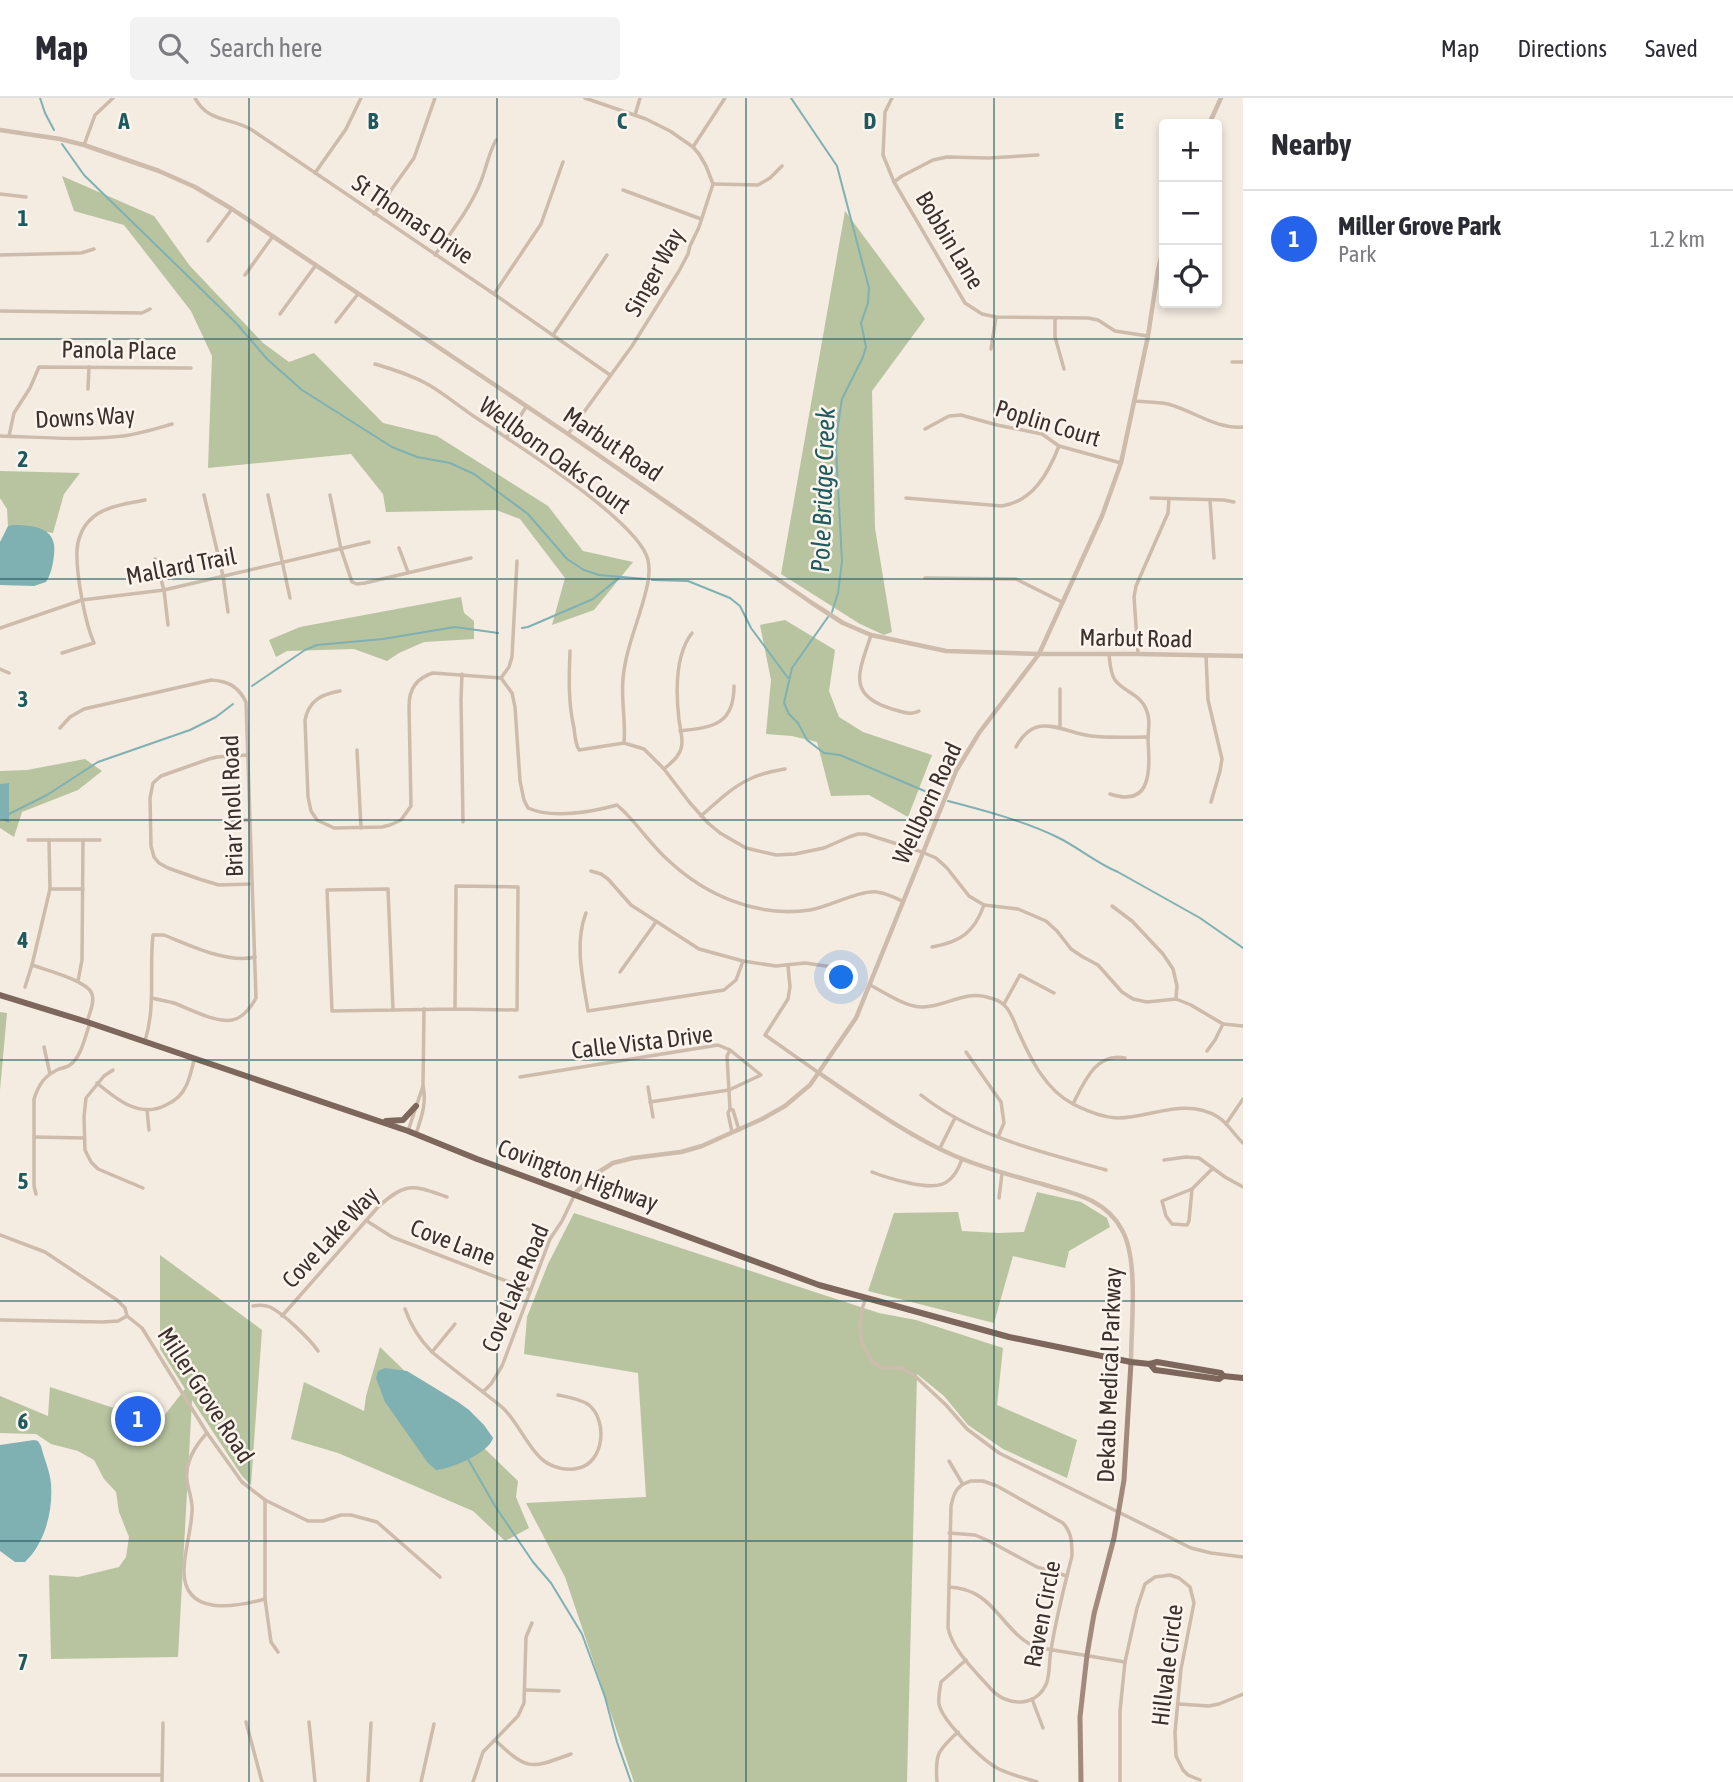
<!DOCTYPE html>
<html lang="en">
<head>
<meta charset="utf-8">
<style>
	body { margin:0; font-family:"Asap Condensed",sans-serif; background:#f2f2f3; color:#2b2b33 }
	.controls { position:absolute; right:21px; top:21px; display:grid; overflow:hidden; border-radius:7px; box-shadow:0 4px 10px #0003 }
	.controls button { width:63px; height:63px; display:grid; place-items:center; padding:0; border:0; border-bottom:2px solid #e1e1e2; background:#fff; color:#2b2b33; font:35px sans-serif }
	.you { position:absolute; left:842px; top:880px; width:24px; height:24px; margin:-18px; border:5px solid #fff; border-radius:50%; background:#1a73e8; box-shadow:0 0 0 10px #1a73e833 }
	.badge { display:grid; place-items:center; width:46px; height:46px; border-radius:50%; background:#2563eb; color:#fff; font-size:23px; font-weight:700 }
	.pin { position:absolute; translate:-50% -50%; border:4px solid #fff; box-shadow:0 2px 7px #0006 }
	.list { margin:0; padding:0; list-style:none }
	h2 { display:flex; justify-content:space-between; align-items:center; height:91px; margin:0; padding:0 28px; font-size:30px }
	h2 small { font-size:23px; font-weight:400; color:#7c7c81 }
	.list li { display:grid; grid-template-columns:46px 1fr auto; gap:21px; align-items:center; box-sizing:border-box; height:98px; padding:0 28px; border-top:2px solid #e1e1e2 }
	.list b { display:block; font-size:26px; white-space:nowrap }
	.list p { margin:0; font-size:23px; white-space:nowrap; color:#7c7c81 }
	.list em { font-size:23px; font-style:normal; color:#7c7c81 }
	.icon { flex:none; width:38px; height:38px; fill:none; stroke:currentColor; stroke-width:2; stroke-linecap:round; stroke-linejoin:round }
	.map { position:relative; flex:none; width:1243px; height:1684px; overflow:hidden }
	header { display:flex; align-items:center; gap:42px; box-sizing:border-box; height:98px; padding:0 35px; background:#fff; border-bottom:2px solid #e1e1e2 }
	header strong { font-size:33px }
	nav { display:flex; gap:38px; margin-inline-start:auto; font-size:24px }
	.search { width:490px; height:63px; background:#f2f2f3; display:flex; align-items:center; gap:18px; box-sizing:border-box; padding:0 24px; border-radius:7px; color:#7c7c81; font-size:26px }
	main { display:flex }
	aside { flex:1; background:#fff }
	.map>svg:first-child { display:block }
	.green { fill:#b8c4a0 }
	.water { fill:#7fb0b2 }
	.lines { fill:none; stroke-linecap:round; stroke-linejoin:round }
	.stream { stroke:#7fb0b2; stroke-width:2 }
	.minor { stroke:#cdbbac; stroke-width:3.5 }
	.tertiary { stroke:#cdbbac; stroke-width:4.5 }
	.secondary { stroke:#a18a7d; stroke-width:5 }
	.primary { stroke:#7d675c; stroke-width:6 }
	.grid { fill:none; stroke:#1f5a5e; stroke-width:2; stroke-opacity:0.55 }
	.labels { text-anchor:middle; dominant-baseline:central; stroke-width:5; stroke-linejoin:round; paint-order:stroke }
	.street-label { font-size:24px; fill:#3b302b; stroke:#fbf5ee }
	.water-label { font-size:26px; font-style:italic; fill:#1f5a5e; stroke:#fbf5ee }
	.grid-label { font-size:23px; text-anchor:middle; font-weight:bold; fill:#1f5a5e; stroke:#fbf5ee; stroke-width:5; stroke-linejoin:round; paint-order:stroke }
</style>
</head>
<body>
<header>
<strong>Map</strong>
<div class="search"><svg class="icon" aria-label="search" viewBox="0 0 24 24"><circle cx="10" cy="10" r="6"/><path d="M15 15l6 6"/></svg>Search here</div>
<nav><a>Map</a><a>Directions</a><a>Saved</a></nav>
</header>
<main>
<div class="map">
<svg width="1243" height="1684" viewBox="0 0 1243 1684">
	<rect width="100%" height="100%" fill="#f4ebe1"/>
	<!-- green -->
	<g class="green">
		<polygon points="62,78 154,118 190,168 263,245 289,264 314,255 383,325 437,338 548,408 583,453 633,464 594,512 552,527 565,480 520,421 496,412 386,414 383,396 351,356 208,370 212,258 191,213 124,127 74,113"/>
		<polygon points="845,113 925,221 872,293 875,430 892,534 884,537 860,526 781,476"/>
		<polygon points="0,373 80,375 64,396 53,435 8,428 7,411 0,400"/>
		<polygon points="461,499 464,515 474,523 474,541 424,544 399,555 387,563 354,551 287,553 276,559 269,542 300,529"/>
		<polygon points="785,522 835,552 829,593 839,619 863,634 932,657 908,719 869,697 831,698 817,644 792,638 766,636 771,582 760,527"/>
		<polygon points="85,661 102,673 78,692 22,714 14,739 0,730 0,673 27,672"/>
		<polygon points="0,914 7,915 0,992"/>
		<polygon points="1037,1094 1081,1104 1107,1120 1110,1129 1069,1153 1065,1170 1013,1158 994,1225 868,1193 894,1115 958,1114 962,1133 999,1135 1024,1134"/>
		<polygon points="574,1115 879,1215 916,1222 1003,1250 997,1307 1077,1342 1067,1380 1003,1351 968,1327 944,1298 917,1276 907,1684 634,1684 565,1479 526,1405 646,1399 638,1275 524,1256 527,1219 548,1166"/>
		<polygon points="160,1157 262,1232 251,1387 242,1378 192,1302 178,1559 51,1561 49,1477 78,1479 119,1469 126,1459 129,1439 119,1414 116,1394 104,1381 94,1362 78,1353 51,1346 36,1336 0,1335 0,1298 48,1318 50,1289 135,1317 160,1323 185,1291 160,1251"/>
		<polygon points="380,1249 518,1383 516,1399 529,1430 505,1443 473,1413 338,1355 291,1341 304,1284 364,1313 366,1298"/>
	</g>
	<!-- water -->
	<g class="water">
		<path d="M13 427C35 427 58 430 54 457 53 467 51 476 46 484L34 488 0 487V444L8 428Z"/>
		<polygon points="9,685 9,725 0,721 0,686"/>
		<path d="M385 1270 407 1273 458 1304 469 1312 484 1327 493 1340C489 1355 450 1371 436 1372L428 1365 385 1304 376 1280 378 1273Z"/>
		<path d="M34 1342 38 1343 41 1348C44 1361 50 1373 51 1386 53 1413 45 1445 25 1464H15L0 1453V1347Z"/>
	</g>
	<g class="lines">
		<!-- stream -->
		<g class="stream">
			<polyline points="40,0 45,15 54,32"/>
			<polyline points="791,0 837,68 869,190 868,205 861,225 866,249 863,259 842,301 838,327 836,351 842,463 838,495 832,514"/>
			<polyline points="62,46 84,77 237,226 267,261 302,292 392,349 417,359 450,365 474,376 528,416 567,461 584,472 599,477 645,481"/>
			<polyline points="652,482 688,483 730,500 740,508 751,530 788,580"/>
			<polyline points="828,519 792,570 784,605 789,616 798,625 807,642 824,655 840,657 934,697"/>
			<polyline points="522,530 528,529 593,501 619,480"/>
			<polyline points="252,588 305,552 317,547 383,541 455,529 498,535"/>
			<path d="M948 703C983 712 1024 723 1057 739 1078 749 1096 765 1118 774L1200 820 1243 850"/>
			<polyline points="7,717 47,697 98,664 190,632 216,619 233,606"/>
			<polyline points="468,1361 495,1408 533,1464 551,1485 582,1536 605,1599 617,1644 631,1684"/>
		</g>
		<!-- minor -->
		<g class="minor">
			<path d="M195 0C208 25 231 19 252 32L494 196 610 277"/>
			<polyline points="892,0 885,14 883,57 894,84 965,205 982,216 996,219 1088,220 1098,222 1115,233 1148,238"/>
			<polyline points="635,17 640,0"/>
			<polyline points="84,47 95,17 113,0"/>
			<polyline points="693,49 725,0"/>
			<polyline points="315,75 346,31 361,0"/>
			<polyline points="894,84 902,78 933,62 947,59 989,60 1038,57"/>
			<polyline points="713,86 758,87 770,80 782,68"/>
			<polyline points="623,92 701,121"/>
			<polyline points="0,96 26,99"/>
			<polyline points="374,116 414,60 435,0"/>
			<polyline points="208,143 232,111"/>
			<polyline points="0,157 81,155 94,151"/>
			<path d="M435 157C451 134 468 113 479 88 486 73 488 56 496 42"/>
			<polyline points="245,177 273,138"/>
			<polyline points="494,196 541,126 563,64"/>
			<polyline points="0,213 142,215 150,211"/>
			<polyline points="280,216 316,167"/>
			<polyline points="1055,220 1055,239 1064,271"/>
			<polyline points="336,224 358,196"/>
			<polyline points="553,237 607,157"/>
			<polyline points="991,251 996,219"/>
			<polyline points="1232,264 1243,264"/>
			<path d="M375 266C394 272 412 277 429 287 446 297 461 310 478 321 514 345 639 423 648 462 651 476 647 490 643 504 636 529 625 555 623 581 621 603 626 624 624 645"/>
			<polyline points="88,291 89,269"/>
			<path d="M1134 303C1145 304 1157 304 1168 306 1194 313 1215 331 1243 329"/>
			<polyline points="925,331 949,318 961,317 997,327 1042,336 1059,348 1121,365"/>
			<polyline points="568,336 632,248 679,173 688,156 690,148 699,129 713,86 706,68 699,56 693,49 670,33 646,21 585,0"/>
			<path d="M0 338C41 339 82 343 123 338 139 336 155 331 172 326"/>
			<polyline points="9,338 14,315 30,290 39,269 191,270"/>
			<polyline points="507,339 526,309"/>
			<polyline points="204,397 223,478 228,514"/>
			<polyline points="268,397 290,500"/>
			<polyline points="330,397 341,451 352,484 357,486 365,485 471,460"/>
			<path d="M906 400 1002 408C1033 403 1048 376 1059 348"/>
			<polyline points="1151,400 1224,402 1234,404"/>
			<polyline points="1210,402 1214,460"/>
			<polyline points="399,450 408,474"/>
			<polyline points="155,461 164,492 168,527"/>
			<polyline points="925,480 1016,481 1062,504"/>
			<polyline points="0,530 82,502 164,492 369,444"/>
			<path d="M871 537C860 572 845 597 892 611 901 613 910 618 919 613"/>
			<path d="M570 553C569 579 568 604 574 630 575 638 575 645 579 652L624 645 644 651 664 671 690 705 708 725 720 735 746 750 776 757 795 756 824 750 849 739 858 736H866L922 754 936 760 947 770 969 798 984 807 1018 811 1046 823 1057 833 1071 851 1083 859 1098 867 1122 894 1133 901 1147 904 1176 901 1191 907 1223 926 1243 928"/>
			<path d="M62 555 94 545C85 525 76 476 77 453 77 443 82 430 89 423 102 408 127 406 145 402"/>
			<path d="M1109 556C1110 565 1110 575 1115 582 1124 594 1140 596 1146 611 1151 622 1148 631 1148 642 1150 672 1152 710 1110 696"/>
			<polyline points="1138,556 1134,499 1136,488 1168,415 1169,401"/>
			<polyline points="1206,558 1208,602 1222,661 1220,673 1211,704"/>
			<polyline points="0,571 9,575"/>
			<polyline points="462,576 461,601 463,724"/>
			<path d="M501 580 512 595 515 609 520 683 524 702 528 710C552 721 592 714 617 707 636 723 649 745 668 762 705 797 757 820 810 812 829 809 859 792 877 794 885 795 894 799 902 803"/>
			<polyline points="501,580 509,569 512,559 517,463"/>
			<path d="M340 593C322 596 309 602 305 622L308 699 311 713 317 722 334 730 382 729 390 727 401 722 411 708 409 608C409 592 416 580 433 575L501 580"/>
			<polyline points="1060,628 1060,591"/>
			<path d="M60 630 70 619 84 611 211 582C228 583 238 588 246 604L256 900C251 909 243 920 232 922 215 925 190 911 174 905 167 903 159 902 152 900"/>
			<path d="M680 633C713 629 734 627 734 588"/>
			<path d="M1016 649C1036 612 1061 634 1091 638 1109 640 1128 639 1147 639"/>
			<polyline points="357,652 361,730"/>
			<polyline points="248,657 217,659 209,661 161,678 153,685 150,700 151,748 154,759 159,765 168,770 199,781 219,787 252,786"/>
			<path d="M664 671C672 664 682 657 682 644 682 637 680 629 679 622 676 596 675 557 692 535"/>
			<path d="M701 718C717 704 733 688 752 680 762 675 774 673 785 671"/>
			<polyline points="224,723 250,722"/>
			<polyline points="28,742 49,742"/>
			<polyline points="591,773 601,776 608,781 631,807 699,851 743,863 776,868 805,865 833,869"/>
			<polyline points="50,791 83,791"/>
			<polyline points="1112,808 1132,823 1163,856 1173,871 1177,888 1176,901"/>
			<path d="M586 815C574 846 583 881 588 913L724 892 736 882 743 863"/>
			<path d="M932 849C960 844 974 835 984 807"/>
			<polyline points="788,868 790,889 788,901 765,937 819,975"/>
			<polyline points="620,874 656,824"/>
			<polyline points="78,883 82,862 83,742"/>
			<path d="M870 887C884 894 907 910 923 909 946 909 966 891 990 900 995 901 1001 904 1004 907 1012 914 1015 927 1019 935 1031 962 1046 992 1073 1006 1087 1013 1103 1020 1119 1020 1151 1019 1187 999 1218 1019 1228 1025 1234 1037 1243 1045"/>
			<polyline points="25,889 32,867"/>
			<polyline points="1004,906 1020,877 1054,895"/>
			<polyline points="393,911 388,791 327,792 332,913 455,911 517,912 518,789 456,788 455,911"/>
			<path d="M87 924C89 916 95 905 92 896 88 883 46 872 32 867L50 791 49 742H100"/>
			<path d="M145 943C156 908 149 873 153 837H164C189 847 228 866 255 859"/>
			<polyline points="44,949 50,976"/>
			<polyline points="730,952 727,958 730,1011 728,1015 732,1034"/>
			<polyline points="1207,953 1215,942 1223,926"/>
			<polyline points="966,954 1001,1004 1004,1025 998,1039"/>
			<polyline points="113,972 104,978 86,1000 84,1019 85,1052 91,1064 98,1071 143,1090"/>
			<polyline points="520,979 718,947 730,952 761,977 729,992 650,1004"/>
			<path d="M97 985C116 1001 140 1021 166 1007 175 1003 182 997 186 988 190 980 192 970 194 962"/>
			<polyline points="423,988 424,911"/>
			<polyline points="648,989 653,1019"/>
			<path d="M921 997C974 1039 1043 1054 1106 1072"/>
			<path d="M1073 1006C1084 984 1096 954 1125 960"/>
			<polyline points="730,1011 733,1012 739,1032"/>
			<polyline points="147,1012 149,1032"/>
			<polyline points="1226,1026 1243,1001"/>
			<path d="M408 1033 423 988C427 1006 421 1020 416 1036"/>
			<polyline points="34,1039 84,1040"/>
			<polyline points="940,1050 955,1020"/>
			<polyline points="1164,1062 1186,1059 1199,1060 1225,1079 1243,1089"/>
			<path d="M872 1074C884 1079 896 1082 909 1085 937 1091 952 1090 962 1061"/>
			<polygon points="1192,1091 1189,1123 1187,1127 1172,1126 1166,1118 1162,1103"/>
			<polyline points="1192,1091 1213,1070"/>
			<path d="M36 1096 34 1088V1001C39 986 44 978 59 971 63 970 67 969 70 967 82 958 85 938 90 925"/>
			<polyline points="999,1100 1002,1075"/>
			<polyline points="367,1123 392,1139 530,1192"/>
			<polyline points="0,1137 45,1154 117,1202 125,1210 127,1218"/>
			<polyline points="866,1200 862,1211 860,1229 862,1244 871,1262 880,1269 902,1270 915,1278 946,1307 967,1331 999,1355 1191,1450 1211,1455 1243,1459"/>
			<path d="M253 1208C259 1207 265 1207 270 1209 284 1216 310 1241 318 1253"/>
			<path d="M405 1211C411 1228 419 1241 432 1254 449 1268 466 1281 483 1294 490 1300 498 1305 504 1311 519 1326 529 1352 544 1363 554 1370 567 1373 579 1370 604 1364 608 1323 589 1307 581 1301 568 1299 558 1297"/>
			<path d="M282 1218 378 1109C407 1083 412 1087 447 1099"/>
			<polyline points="0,1222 102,1224 118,1223 127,1218 142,1230 207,1335 242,1384 265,1402 308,1423 323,1423 341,1417 351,1417 377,1424 440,1479"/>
			<polyline points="432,1254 455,1226"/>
			<polyline points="483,1294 491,1286 502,1268 550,1141 562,1123 574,1098"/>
			<path d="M207 1335C194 1349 183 1368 188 1388 190 1397 193 1405 192 1414 191 1434 184 1454 184 1473 184 1519 236 1509 265 1501"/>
			<polyline points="949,1363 962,1385"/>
			<path d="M971 1383H983L997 1388 1063 1425C1072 1435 1072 1445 1072 1458 1064 1489 1056 1521 1051 1552 1049 1562 1050 1574 1047 1584 1037 1610 1007 1609 991 1591 975 1573 953 1553 948 1530L951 1408C954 1394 957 1387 971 1383Z"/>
			<polyline points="265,1402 265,1501 271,1544 278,1554"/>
			<polyline points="949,1435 975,1437 989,1443 1037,1469 1067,1478"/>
			<path d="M949 1489C995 1491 1000 1532 1035 1549L1125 1564"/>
			<path d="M966 1562 941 1584C940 1591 938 1599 939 1606 942 1623 984 1664 999 1671 1011 1677 1025 1680 1037 1684"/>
			<polyline points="525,1592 559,1593"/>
			<polyline points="1032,1601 1043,1630"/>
			<polyline points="1178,1606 1209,1608 1219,1606 1243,1596"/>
			<polyline points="246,1624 262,1684"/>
			<polyline points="309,1624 315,1684"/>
			<path d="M495 1642C528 1673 530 1671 571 1656"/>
			<polyline points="0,1677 161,1677"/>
			<polyline points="162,1684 163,1625"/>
			<polyline points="368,1684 371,1625"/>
			<polyline points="421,1684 434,1626"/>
			<polyline points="473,1684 483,1654 518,1618 524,1605 526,1539 532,1525"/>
			<path d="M937 1684C935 1657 937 1653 958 1634"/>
			<polyline points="1120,1684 1120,1613 1125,1564 1137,1510 1145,1486 1155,1479 1170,1477 1179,1480 1190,1489 1194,1505 1181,1571 1175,1634 1176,1658 1183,1672 1188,1677 1200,1682"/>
		</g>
		<!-- tertiary -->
		<g class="tertiary">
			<polyline points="1209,26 1221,0"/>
			<polyline points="0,32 60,41 84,47 159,73 195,89 232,111 568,336 812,505 843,525 871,537 946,553 1039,556 1138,556 1243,558"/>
			<path d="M819 975C863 1005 907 1037 955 1058 983 1070 1013 1078 1042 1086 1073 1095 1106 1101 1122 1132 1139 1162 1131 1228 1131 1264"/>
			<polyline points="574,1096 597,1075 613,1065 633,1060 681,1054 702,1048 762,1021 785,1008 810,987 856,920 956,673 979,635 1039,556 1102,418 1121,365 1148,238 1158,172 1164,148"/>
		</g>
		<!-- secondary -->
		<polyline class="secondary" points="1081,1684 1080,1619 1087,1557 1094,1516 1114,1440 1124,1382 1131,1264"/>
		<!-- primary -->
		<g class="primary">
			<polyline points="0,897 87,924 408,1033 477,1061 819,1187 1009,1239 1131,1264 1150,1266 1157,1264 1221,1275 1223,1278"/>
			<polyline points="386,1023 403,1022 416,1008"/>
			<polyline points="1150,1266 1155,1272 1163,1273 1219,1281 1223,1278 1243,1280"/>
		</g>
	</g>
	<!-- grid -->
	<path class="grid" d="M249 0V1684M497 0V1684M746 0V1684M994 0V1684M0 241H1243M0 481H1243M0 722H1243M0 962H1243M0 1203H1243M0 1443H1243"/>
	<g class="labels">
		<!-- street labels -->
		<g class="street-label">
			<text transform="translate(413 121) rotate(34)">St Thomas Drive</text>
			<text transform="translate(950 142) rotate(59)">Bobbin Lane</text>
			<text transform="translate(654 174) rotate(-61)">Singer Way</text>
			<text transform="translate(119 252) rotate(1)">Panola Place</text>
			<text transform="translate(85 319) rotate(-3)">Downs Way</text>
			<text transform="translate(1048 325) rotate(17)">Poplin Court</text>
			<text transform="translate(613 346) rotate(34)">Marbut Road</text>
			<text transform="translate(555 357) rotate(36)">Wellborn Oaks Court</text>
			<text transform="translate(181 468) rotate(-11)">Mallard Trail</text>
			<text transform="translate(1136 540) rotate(1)">Marbut Road</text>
			<text transform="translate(927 705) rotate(-65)">Wellborn Road</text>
			<text transform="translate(232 708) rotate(-92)">Briar Knoll Road</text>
			<text transform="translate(642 944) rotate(-7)">Calle Vista Drive</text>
			<text transform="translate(578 1077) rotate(20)">Covington Highway</text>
			<text transform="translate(330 1139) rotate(-47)">Cove Lake Way</text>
			<text transform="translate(453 1144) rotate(21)">Cove Lane</text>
			<text transform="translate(515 1190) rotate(-67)">Cove Lake Road</text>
			<text transform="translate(1109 1277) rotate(-88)">Dekalb Medical Parkway</text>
			<text transform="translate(206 1297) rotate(57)">Miller Grove Road</text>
			<text transform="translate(1042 1516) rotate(-79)">Raven Circle</text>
			<text transform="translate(1167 1567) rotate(-83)">Hillvale Circle</text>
		</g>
		<!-- water labels -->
		<g class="water-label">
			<text transform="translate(823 392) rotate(-88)">Pole Bridge Creek</text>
		</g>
	</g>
	<g class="grid-label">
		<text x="124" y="31">A</text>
		<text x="373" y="31">B</text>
		<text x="622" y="31">C</text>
		<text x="870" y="31">D</text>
		<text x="1119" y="31">E</text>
		<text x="23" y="128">1</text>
		<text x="23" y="369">2</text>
		<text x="23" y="609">3</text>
		<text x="23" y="850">4</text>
		<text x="23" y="1091">5</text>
		<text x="23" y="1331">6</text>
		<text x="23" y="1572">7</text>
	</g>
</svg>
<div class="controls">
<button>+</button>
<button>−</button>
<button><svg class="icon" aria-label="locate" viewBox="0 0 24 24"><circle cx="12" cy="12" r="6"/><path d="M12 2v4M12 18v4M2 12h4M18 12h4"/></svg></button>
</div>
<div class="you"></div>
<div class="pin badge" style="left:138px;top:1321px">1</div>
</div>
<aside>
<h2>Nearby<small></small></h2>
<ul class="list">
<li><span class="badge">1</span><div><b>Miller Grove Park</b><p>Park</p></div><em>1.2 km</em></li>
</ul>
</aside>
</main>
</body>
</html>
